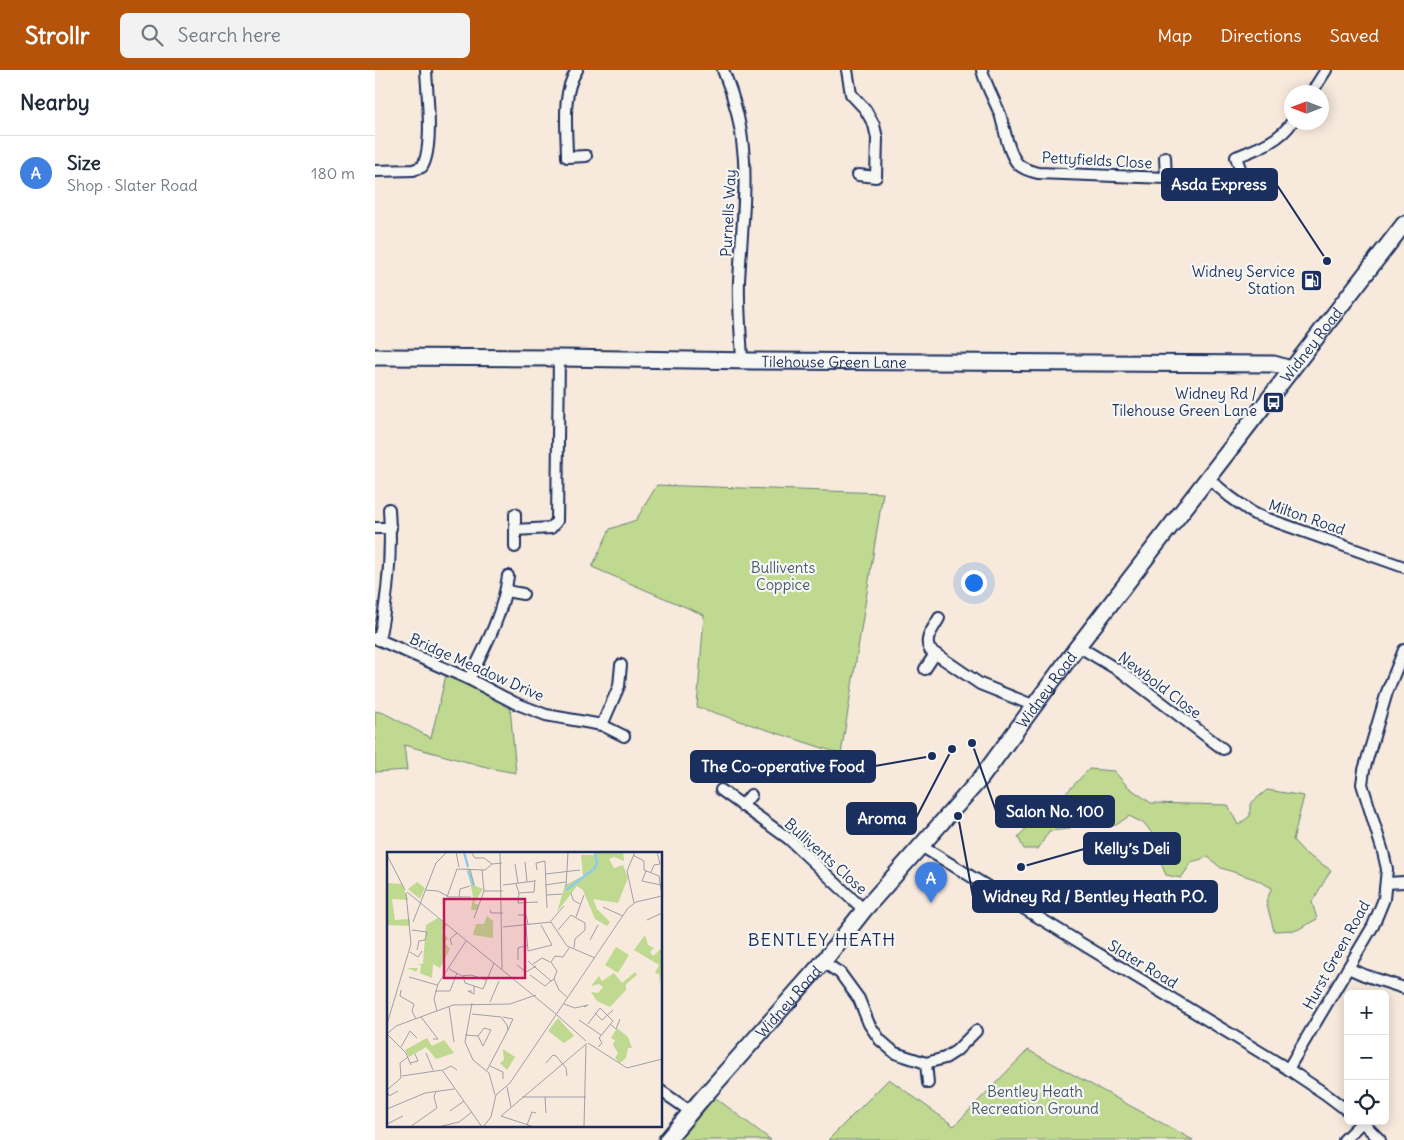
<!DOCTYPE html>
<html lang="en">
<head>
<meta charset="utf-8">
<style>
	body { margin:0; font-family:Delius,sans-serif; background:#f2f2f3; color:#1f2937 }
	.controls { position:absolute; right:15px; bottom:15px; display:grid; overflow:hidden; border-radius:8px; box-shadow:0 2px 12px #0003 }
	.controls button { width:45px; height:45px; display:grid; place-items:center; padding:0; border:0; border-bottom:1px solid #e0e1e3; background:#fff; color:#1f2937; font:25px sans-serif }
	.compass { position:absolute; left:909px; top:15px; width:45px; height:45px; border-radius:50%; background:#fff; box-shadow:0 2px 12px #0003; rotate:270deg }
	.you { position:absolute; left:598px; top:512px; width:18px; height:18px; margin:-12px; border:4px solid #fff; border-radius:50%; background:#1a73e8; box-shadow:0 0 0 8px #1a73e833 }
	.badge { display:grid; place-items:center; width:32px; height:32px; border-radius:50%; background:#b45309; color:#fff; font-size:16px; font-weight:700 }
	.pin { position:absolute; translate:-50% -41px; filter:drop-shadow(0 1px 2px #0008) }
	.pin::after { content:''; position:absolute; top:26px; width:18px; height:15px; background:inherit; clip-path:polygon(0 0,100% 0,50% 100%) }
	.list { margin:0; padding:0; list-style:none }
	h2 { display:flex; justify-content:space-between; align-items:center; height:65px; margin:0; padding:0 20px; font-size:21px }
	h2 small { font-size:16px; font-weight:400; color:#747a83 }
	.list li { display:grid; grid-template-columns:32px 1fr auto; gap:15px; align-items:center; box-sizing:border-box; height:75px; padding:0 20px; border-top:1px solid #e0e1e3 }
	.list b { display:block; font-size:19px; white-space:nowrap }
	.list p { margin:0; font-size:16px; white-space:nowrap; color:#747a83 }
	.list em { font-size:16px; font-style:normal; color:#747a83 }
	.icon { flex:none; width:28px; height:28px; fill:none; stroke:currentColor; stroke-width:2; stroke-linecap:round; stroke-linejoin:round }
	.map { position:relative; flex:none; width:1029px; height:1070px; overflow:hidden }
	header { display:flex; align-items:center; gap:30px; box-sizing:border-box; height:70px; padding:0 25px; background:#b45309; color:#fff }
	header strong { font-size:24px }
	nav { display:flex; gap:28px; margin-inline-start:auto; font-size:18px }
	.search { width:350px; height:45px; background:#f2f2f3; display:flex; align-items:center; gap:12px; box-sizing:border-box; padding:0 18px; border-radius:8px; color:#747a83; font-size:19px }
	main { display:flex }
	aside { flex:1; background:#fff }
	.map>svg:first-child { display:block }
	.green { fill:#bfd990; stroke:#6d8477 }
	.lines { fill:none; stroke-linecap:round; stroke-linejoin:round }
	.street-casing { stroke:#1b2f5e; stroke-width:14 }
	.secondary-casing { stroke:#1b2f5e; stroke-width:19 }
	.street { stroke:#f6f6f2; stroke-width:10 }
	.secondary { stroke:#f6f6f2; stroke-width:15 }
	.labels { text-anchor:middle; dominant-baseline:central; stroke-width:4.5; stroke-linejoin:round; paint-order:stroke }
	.street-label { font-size:15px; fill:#1b2f5e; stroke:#f6f6f2 }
	.poi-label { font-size:15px; fill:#1b2f5e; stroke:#f6f6f2; text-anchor:end }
	.park-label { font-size:15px; fill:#445a6a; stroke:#f6f6f2 }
	.quarter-label { font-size:18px; letter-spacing:1px; fill:#1b2f5e; stroke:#f6f6f2 }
	.inset-river { fill:none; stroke:#8ec9ee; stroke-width:2.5 }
	.inset-road { fill:none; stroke:#9f9faa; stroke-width:1 }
	.view { fill:#c2185b; fill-opacity:0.15; stroke:#c2185b; stroke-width:2.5 }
	.inset-edge { fill:none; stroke:#1b2f5e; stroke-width:2.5 }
	.leader { fill:none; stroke:#1b2f5e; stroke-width:2 }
	.callout-dot { fill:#1b2f5e; stroke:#f6f6f2; stroke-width:2 }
	.callout { fill:#1b2f5e; stroke:#1b2f5e; stroke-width:2 }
	.callout-label { font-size:16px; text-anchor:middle; font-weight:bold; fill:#fff }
</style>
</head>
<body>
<header>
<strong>Strollr</strong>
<div class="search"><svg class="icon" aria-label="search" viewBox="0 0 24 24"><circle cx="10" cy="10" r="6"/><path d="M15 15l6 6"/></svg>Search here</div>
<nav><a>Map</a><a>Directions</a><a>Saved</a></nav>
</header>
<main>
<aside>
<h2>Nearby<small></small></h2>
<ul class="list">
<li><span class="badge" style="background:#3f7fe0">A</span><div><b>Size</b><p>Shop · Slater Road</p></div><em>180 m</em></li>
</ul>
</aside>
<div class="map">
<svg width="1029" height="1070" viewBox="0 0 1029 1070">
	<rect width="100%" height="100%" fill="#f7e9dc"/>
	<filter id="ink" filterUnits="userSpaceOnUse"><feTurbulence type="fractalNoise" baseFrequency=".02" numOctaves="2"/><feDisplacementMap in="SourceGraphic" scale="10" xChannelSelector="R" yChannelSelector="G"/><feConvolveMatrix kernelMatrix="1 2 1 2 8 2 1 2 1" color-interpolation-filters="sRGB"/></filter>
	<g filter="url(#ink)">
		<!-- green -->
		<g class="green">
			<polygon points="282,415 508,423 466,684 322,637 329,545 217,497 235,459 261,450"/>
			<polygon points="71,605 135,637 141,703 119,699 29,675 32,700 0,702 0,641 9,643 56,668"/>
			<polygon points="714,699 739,701 752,716 776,733 853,735 863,755 875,746 875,734 892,720 929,726 918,770 931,784 956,800 937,832 942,849 922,860 899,861 891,831 897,818 880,809 846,798 833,787 817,792 806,808 791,805 785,791 782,770 770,754 754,746 741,755 728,756 718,742 706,745 694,759 674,761 663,779 649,779 643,767 655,754 661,742 676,730 692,722"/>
			<polygon points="653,980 818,1070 453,1070 514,1009 579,1056"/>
			<polygon points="338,1026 396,1070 303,1070"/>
		</g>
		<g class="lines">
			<defs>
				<g id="street">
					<path d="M202 0C186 24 192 59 192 87L211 86"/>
					<path d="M348 0C380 76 368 132 364 211 363 237 366 264 367 291"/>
					<polyline points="472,0 476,24 490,39 499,55 502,68 501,107 483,105"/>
					<path d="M607 0C611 16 619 29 625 44 630 59 632 80 642 93 647 99 656 101 663 103L791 108 790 87"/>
					<polyline points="937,22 951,0"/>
					<path d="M0 101 38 100 47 97C59 77 52 24 51 0"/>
					<path d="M868 107 861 87C881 79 905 71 917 52"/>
					<polyline points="834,409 854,426 879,444 1029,497"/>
					<polyline points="0,458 16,458"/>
					<polyline points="140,460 176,458 182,451 184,288"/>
					<polyline points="140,477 140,444"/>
					<polyline points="131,521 148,524"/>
					<path d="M564 548C559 558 548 569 555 580L605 614 660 636"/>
					<polyline points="0,568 94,609 140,633 171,645 227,655 249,666"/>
					<path d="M4 570C13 526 17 483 14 439"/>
					<polyline points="703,576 748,603 848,679"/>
					<polyline points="550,599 560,584"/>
					<path d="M94 609C111 575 128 544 133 506"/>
					<polyline points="227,655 244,616 246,595"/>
					<polyline points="346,720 414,769 489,840"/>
					<polyline points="367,736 376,725"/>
					<polyline points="546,776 913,999 949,1023 973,1041"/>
					<polyline points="1011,813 1029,812"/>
					<polyline points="448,892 465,903 484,929 494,954 505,970 520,983 551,993 570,988 581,981 601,961"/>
					<polyline points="973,898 989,905 1029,918"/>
					<polyline points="551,993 553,1013"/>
					<polyline points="913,999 998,856 1009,829 1012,799 1008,782 987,714 989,700 1012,622 1029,580"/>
					<polyline points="286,1021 315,1041"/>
					<polyline points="986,1051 1005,1070"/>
					<polyline points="969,1070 987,1052"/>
				</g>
				<g id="secondary">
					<path id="s1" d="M0 287 184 288 379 291 899 294 916 299"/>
					<path id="s2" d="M292 1070 325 1031 448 892 489 840 606 708 703 576 1029 154"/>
				</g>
			</defs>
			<!-- street casing -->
			<use href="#street" class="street-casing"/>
			<!-- secondary casing -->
			<use href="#secondary" class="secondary-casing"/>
			<!-- street -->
			<use href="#street" class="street"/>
			<!-- secondary -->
			<use href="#secondary" class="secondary"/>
		</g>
	</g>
	<!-- icons -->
	<defs>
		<symbol id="fuel-square" viewBox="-11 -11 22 22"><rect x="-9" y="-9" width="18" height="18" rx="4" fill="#1b2f5e" stroke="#f6f6f2"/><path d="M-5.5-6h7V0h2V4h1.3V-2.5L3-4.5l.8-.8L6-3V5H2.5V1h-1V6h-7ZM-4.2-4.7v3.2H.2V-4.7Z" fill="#fff"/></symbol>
		<symbol id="bus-square" viewBox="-11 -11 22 22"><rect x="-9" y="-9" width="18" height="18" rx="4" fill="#1b2f5e" stroke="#f6f6f2"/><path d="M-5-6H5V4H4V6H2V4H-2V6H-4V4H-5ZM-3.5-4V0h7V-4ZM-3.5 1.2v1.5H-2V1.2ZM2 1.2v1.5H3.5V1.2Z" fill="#fff"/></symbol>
	</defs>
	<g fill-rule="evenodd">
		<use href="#fuel-square" x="924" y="198" width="25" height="25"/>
		<use href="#bus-square" x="886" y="320" width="25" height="25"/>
	</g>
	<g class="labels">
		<!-- street labels -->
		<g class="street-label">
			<text transform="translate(722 90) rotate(3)">Pettyfields Close</text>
			<text transform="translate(353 143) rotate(-87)">Purnells Way</text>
			<text stroke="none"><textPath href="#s2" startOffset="1024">Widney Road</textPath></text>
			<text stroke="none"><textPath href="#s1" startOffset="459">Tilehouse Green Lane</textPath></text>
			<text transform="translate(932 447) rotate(19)">Milton Road</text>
			<text transform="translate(102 597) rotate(24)">Bridge Meadow Drive</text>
			<text transform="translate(785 615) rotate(37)">Newbold Close</text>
			<text stroke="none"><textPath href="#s2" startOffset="589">Widney Road</textPath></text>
			<text transform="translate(451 786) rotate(42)">Bullivents Close</text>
			<text transform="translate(961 885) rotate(-61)">Hurst Green Road</text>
			<text transform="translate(768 894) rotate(31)">Slater Road</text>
			<text stroke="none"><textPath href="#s2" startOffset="184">Widney Road</textPath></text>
		</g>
		<!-- poi labels -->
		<g class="poi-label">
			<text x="920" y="201">Widney Service<tspan x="920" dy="17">Station</tspan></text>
			<text x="882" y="323">Widney Rd /<tspan x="882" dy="17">Tilehouse Green Lane</tspan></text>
		</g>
		<!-- park labels -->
		<g class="park-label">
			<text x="408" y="497">Bullivents<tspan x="408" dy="17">Coppice</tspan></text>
			<text x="660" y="1021">Bentley Heath<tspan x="660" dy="17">Recreation Ground</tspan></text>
		</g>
		<!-- quarter labels -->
		<g class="quarter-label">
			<text x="447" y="869">BENTLEY HEATH</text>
		</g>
	</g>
	<!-- overview -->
	<g transform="translate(12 782)">
		<rect width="275" height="275" fill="#f7e9dc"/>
		<path d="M210 0H236L237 9 227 5 222 7 227 16 236 13 241 26 231 51 206 47 210 57 223 70 220 74 208 67 196 38 190 34 170 60 178 33 196 24 194 3H210ZM80 16 83 17 86 33 96 37 87 51 92 53 89 58H84L86 44ZM30 30 38 36 33 47 21 37ZM0 31 15 32 21 48 5 47 8 68 23 67V74L0 73ZM100 64 106 69V86L86 83 89 72H97ZM51 66 60 73 55 80 61 86 58 91 63 97 53 116 46 112 45 126 20 116H31L29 120 33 121 34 113 30 112H36L39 73ZM258 83 261 93 267 96 263 100 266 104 275 96 273 133 272 122 268 121 272 113 247 98ZM229 95 242 103 231 121 218 113ZM248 120 250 123 239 132V138L223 155 210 149 204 140 211 141 216 135 212 132 204 134 212 124 215 129 227 121 235 131ZM171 166 187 184 177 191 161 179ZM230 176 241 185 245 196H241L239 206 233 211 228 206 231 201 226 193 228 188 224 186ZM40 186 45 194 57 188 67 201 49 207 39 195 22 205 18 198ZM116 197 128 205 120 218 113 211 117 208Z" fill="#bfd990"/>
		<path class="inset-river" d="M77 0 81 15M81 19 87 34M179 38 207 17 210 11 208 0"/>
		<path class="inset-road" d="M69 0 72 15M84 0 88 6H97L105 12 115 11M113 0 115 117M0 3 18 38M246 3 257 9V18L272 24 275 44M138 10 140 30M128 12 131 31M83 17 87 33M150 18 149 11 158 9 160 56M259 19 255 29 274 33M264 20 267 13 273 12 270 0M158 22 193 18M129 32 132 41 147 40 148 28M116 33 148 29M158 33 179 30M179 35 181 0M38 38 51 39 62 45H84M97 39H116M20 40 169 162M132 41 131 51 151 50M184 41 186 48 193 52M159 43 175 42M60 45 70 17 98 18 105 12M72 45 73 37 83 34M247 51 240 19 248 0M216 55 236 64M103 58 104 61H116M131 63H139L141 72M189 65 197 43M87 66 97 39 95 18M260 68 275 61M26 70 49 11 60 0M163 70 177 54M139 74 141 99 165 93 154 73M116 75 164 70 180 94 208 106M25 78 40 80 38 88 32 89 30 98M171 78 184 63 198 71V78L188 87 187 96M203 88 211 73M65 93 63 87 70 81M23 100 31 105 35 99M131 108V96L141 93M141 109 164 129 167 127M146 112 155 106 163 110M130 113 139 120 149 114M62 117 75 124 84 123 99 128M143 123 158 134 164 129M76 124 78 131 96 137 107 111M22 125 50 133M14 138 13 144 27 152 25 159 29 167M48 139H63L70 121M85 139H81L87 142V134M181 146 172 138 167 127 170 119 164 110 168 104 176 105 182 96M103 150 112 129M85 151 78 190 86 208 102 221 108 243M177 152 188 156 201 153 197 155M62 154 67 190M50 159 47 147 51 132 79 89M208 161 215 168 226 158M85 162 114 165 120 173 121 178 100 218M170 163 199 189M34 165 51 187H46M116 165 126 167 121 178M192 168 214 183M0 172 24 92 19 41M201 172 213 156 226 169 212 186 215 191 211 195M223 172 229 177 233 167M0 182 9 174 66 153 123 152 149 143M0 182 19 201 24 213M78 183 91 184 97 176 104 178 96 194 91 184M201 191 240 216 275 207M14 195 23 179 30 186M39 201 46 218M23 211 31 209 28 202M159 211 166 203 169 204 179 216 180 224M103 214 116 220V227M56 218 64 214 70 218M15 224 55 218 95 275M120 235 124 255M0 238 14 226 13 211 21 205M0 238 2 244 11 239M135 245H199M158 245 159 261M0 257 38 241 67 237M63 259 77 249M114 264 198 193M114 264 147 275M0 272 16 264M140 273 145 260 149 261M23 275 50 256 47 245 49 239M51 275 72 270 85 260M96 275 104 265 109 243 123 231 241 56 249 50 275 44M197 275 199 191"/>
		<path class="view" d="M57 47H138V126H57Z"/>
		<rect width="275" height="275" class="inset-edge"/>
	</g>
	<!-- callouts -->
	<path class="leader" d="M952 191L902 115M557 686L500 696M597 673L621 741M577 679L541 748M646 797L709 779M583 746L598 827"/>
	<g class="callout-dot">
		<circle cx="952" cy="191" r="5"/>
		<circle cx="557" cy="686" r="5"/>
		<circle cx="597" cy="673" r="5"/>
		<circle cx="577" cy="679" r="5"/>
		<circle cx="646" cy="797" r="5"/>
		<circle cx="583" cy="746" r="5"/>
	</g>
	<g class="callout">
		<rect x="787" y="99" width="115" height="31" rx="5"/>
		<rect x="316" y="681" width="184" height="31" rx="5"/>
		<rect x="621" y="726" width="118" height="31" rx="5"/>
		<rect x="472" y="733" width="69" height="31" rx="5"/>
		<rect x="709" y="763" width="96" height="31" rx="5"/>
		<rect x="598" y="811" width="244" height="31" rx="5"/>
	</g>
	<g class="callout-label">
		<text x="844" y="120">Asda Express</text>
		<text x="408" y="702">The Co-operative Food</text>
		<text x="680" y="747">Salon No. 100</text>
		<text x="507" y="754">Aroma</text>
		<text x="757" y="784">Kelly’s Deli</text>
		<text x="720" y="832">Widney Rd / Bentley Heath P.O.</text>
	</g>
</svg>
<div class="controls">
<button>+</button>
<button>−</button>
<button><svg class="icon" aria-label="locate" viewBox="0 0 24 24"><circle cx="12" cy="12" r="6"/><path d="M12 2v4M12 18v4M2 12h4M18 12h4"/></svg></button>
</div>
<svg class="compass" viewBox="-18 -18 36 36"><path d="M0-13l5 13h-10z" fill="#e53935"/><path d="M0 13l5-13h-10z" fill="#747a83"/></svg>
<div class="you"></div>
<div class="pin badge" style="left:556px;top:833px;background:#3f7fe0">A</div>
</div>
</main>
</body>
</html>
